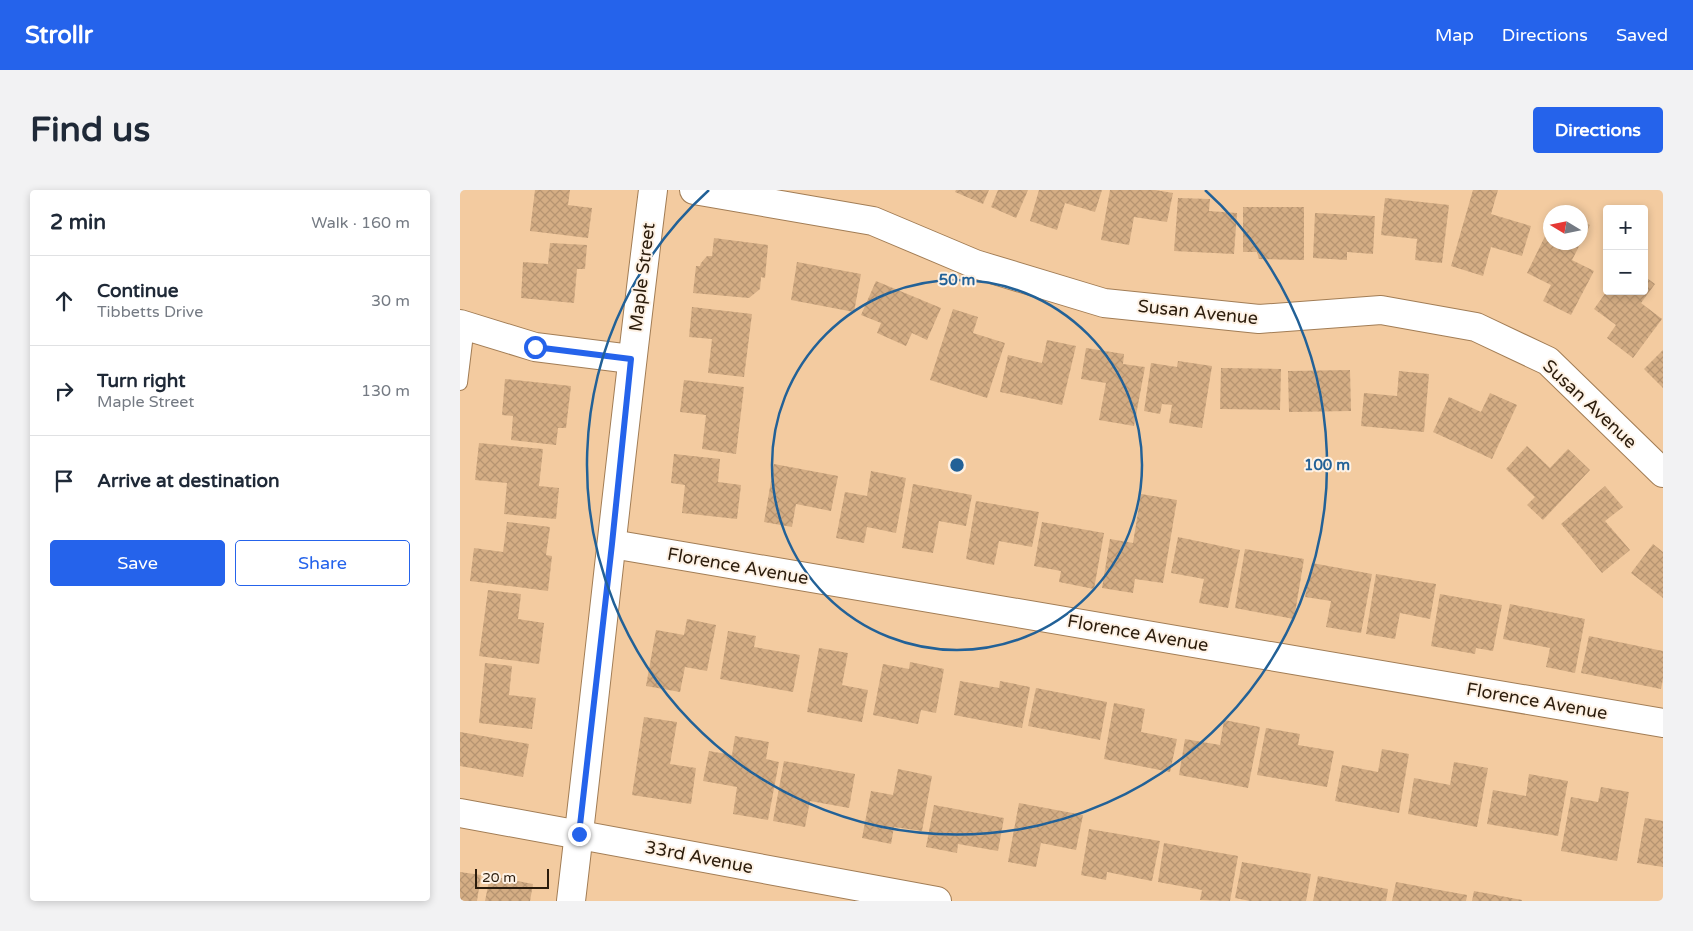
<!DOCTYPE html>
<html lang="en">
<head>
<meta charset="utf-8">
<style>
	body { margin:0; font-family:"Varela Round",sans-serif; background:#f2f2f3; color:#1f2937 }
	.controls { position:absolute; right:15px; top:15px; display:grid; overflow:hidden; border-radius:5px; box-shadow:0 2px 8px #0003 }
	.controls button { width:45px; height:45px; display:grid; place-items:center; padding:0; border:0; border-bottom:1px solid #e0e1e3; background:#fff; color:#1f2937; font:25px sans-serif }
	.compass { position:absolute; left:1083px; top:15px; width:45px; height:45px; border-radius:50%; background:#fff; box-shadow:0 2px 8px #0003; rotate:280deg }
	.scale { position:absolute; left:15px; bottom:12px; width:74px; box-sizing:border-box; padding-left:5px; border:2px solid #2b1c0c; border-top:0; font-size:14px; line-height:18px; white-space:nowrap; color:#2b1c0c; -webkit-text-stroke:4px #fef2e5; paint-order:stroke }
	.stop { position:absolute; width:15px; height:15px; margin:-11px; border:4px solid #2563eb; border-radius:50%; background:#fff }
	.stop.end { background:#2563eb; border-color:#fff; box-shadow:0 1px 5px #0008 }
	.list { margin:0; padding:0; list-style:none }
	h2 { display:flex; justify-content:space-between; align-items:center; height:65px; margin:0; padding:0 20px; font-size:21px }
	h2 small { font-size:16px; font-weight:400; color:#747a83 }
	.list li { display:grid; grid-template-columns:32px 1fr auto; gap:15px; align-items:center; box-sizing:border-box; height:90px; padding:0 20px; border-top:1px solid #e0e1e3 }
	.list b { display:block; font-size:19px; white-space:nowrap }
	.list p { margin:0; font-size:16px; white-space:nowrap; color:#747a83 }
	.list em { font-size:16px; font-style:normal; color:#747a83 }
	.actions { display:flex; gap:10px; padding:15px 20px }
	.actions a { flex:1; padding:11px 0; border:1px solid #2563eb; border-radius:5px; text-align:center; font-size:18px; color:#2563eb }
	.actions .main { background:#2563eb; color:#fff }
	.icon { flex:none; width:28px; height:28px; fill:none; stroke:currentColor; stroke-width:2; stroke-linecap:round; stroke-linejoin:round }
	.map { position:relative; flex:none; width:1203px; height:711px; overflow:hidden; border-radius:5px }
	header { display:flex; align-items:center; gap:30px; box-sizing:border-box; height:70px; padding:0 25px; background:#2563eb; color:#fff }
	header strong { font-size:24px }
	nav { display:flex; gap:28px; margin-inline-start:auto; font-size:18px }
	.intro { display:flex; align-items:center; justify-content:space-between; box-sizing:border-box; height:120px; padding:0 30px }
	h1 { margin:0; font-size:35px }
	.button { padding:12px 22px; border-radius:5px; background:#2563eb; color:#fff; font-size:18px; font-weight:700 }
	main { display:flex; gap:30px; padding:0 30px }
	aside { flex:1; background:#fff; border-radius:5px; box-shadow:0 2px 8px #0003 }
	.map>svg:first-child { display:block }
	.building { fill:url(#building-cross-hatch) }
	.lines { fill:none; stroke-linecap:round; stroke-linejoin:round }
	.lane-casing { stroke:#a27d55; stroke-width:16 }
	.street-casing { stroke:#a27d55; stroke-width:30 }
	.lane { stroke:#fff; stroke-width:14 }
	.street { stroke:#fff; stroke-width:28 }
	.route { stroke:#2563eb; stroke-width:6 }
	.ring { fill:none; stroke:#226197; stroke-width:2.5 }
	.labels { text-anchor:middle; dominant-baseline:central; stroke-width:4; stroke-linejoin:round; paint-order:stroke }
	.street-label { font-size:18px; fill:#2b1c0c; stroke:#fef2e5 }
	.centre { fill:#226197; stroke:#fef2e5; stroke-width:2.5 }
	.ring-label { font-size:15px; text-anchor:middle; font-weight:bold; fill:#226197; stroke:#fef2e5; stroke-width:4; stroke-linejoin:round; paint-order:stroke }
</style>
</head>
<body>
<header>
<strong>Strollr</strong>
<nav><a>Map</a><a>Directions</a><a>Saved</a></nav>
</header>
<div class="intro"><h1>Find us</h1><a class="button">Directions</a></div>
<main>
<aside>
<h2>2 min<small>Walk · 160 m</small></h2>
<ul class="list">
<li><svg class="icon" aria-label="ahead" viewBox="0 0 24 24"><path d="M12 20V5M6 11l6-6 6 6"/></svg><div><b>Continue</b><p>Tibbetts Drive</p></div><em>30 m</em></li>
<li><svg class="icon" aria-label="right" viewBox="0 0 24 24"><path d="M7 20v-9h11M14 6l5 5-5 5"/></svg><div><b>Turn right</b><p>Maple Street</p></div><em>130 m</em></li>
<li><svg class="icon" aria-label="arrive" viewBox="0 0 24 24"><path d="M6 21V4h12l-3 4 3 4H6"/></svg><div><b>Arrive at destination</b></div></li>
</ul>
<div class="actions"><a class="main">Save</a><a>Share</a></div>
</aside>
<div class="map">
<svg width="1203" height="711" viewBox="0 0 1203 711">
	<defs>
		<pattern id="building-cross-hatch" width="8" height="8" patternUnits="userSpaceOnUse" patternTransform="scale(1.25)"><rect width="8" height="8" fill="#d4ad84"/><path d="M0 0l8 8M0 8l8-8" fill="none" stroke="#b69471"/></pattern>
	</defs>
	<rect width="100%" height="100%" fill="#f3cba0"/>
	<!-- building -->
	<g class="building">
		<polygon points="75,0 110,0 108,15 132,18 128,48 70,41"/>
		<polygon points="496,0 529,0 523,14 495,2"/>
		<polygon points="538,0 568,0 556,28 531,17"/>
		<polygon points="579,0 642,0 635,22 605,13 597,40 570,31"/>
		<polygon points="650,0 695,0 713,3 707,32 674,27 669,55 641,50"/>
		<polygon points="1013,0 1038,0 1031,24 1071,36 1062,66 1031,57 1023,86 991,76"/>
		<polygon points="718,8 750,9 749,21 777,23 774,64 714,61"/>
		<polygon points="925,8 989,15 982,73 955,70 957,49 921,45"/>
		<polygon points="783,17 844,17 844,70 799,69 797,62 783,62"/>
		<polygon points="855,23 915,26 913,64 887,62 887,70 853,68"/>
		<polygon points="1120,30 1130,35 1112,70 1134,81 1111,125 1083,111 1091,95 1067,83 1090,36 1090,52 1120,52"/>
		<polygon points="254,48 308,55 305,88 301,87 300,99 289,108 233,103 236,76 240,76 241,73 247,66 252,66"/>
		<polygon points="90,53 127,55 125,79 117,79 114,113 61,108 63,72 88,74"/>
		<polygon points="337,72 401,84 394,122 331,110"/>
		<polygon points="1184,86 1195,94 1181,113 1202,129 1173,168 1147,148 1156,135 1134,119 1147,101 1184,101"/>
		<polygon points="416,91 481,118 467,150 452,143 446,156 417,143 421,133 401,125"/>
		<polygon points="232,117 292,124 284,187 248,183 252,149 229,147"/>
		<polygon points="493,119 518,127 513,143 545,153 527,208 470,190"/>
		<polygon points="587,150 616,156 602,215 540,202 548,165 582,173"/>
		<polygon points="626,158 664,164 663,174 685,177 674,236 639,230 646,193 621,189"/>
		<polygon points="1203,160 1203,198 1184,179"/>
		<polygon points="718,171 752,176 742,238 709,233 712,215 702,214 700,224 684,221 691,173 717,177"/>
		<polygon points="761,178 821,179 820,220 760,219"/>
		<polygon points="890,180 891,221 829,222 828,181"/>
		<polygon points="939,181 969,184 964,242 901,236 904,203 937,206"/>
		<polygon points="45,189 111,196 106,238 98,238 96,255 51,250 53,226 42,225"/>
		<polygon points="224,190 284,197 276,264 242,259 246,225 220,222"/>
		<polygon points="1030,203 1057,215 1032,269 973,242 989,207 1021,222"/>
		<polygon points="19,253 83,259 79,296 99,298 96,329 44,324 47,293 15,290"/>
		<polygon points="1067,256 1090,278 1108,259 1130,280 1083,330 1067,315 1075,307 1046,279"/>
		<polygon points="214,264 260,269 258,292 281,295 277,329 222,323 225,295 211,293"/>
		<polygon points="314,274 378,286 371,321 336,314 332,337 304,332"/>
		<polygon points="411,281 446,288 436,343 407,337 404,353 376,348 385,302 407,306"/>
		<polygon points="453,294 512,305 506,336 479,331 473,363 442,358"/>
		<polygon points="1145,296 1163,317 1145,331 1170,360 1142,383 1101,334"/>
		<polygon points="681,304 717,310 703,393 675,389 673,403 642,398 650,349 673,353"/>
		<polygon points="516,311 579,322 572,357 539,351 534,375 506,369"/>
		<polygon points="47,332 90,337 86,365 92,366 88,401 10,391 14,358 43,362"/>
		<polygon points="582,332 644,343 634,399 599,392 601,381 574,376"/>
		<polygon points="718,347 780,360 768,418 739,413 744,389 711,383"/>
		<polygon points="1193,354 1203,362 1203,408 1171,383"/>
		<polygon points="785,359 844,369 834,429 775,418"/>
		<polygon points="852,373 912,384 901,443 866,437 871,411 845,407"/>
		<polygon points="916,384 976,394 970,429 940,423 935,449 906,444"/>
		<polygon points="28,400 61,404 58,429 84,433 79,474 19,466"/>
		<polygon points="980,404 1042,415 1033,461 1016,458 1015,464 971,456"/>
		<polygon points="1050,414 1125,429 1115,483 1086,477 1090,458 1043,449"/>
		<polygon points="227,429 256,435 247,481 225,477 220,502 186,496 196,440 224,445"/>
		<polygon points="268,441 296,446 294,457 340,465 333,502 260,489"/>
		<polygon points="1129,446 1203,461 1203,489 1201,499 1121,483"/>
		<polygon points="359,458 388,463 382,495 408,500 402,532 347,522"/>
		<polygon points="450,472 484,479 476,523 461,520 458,534 413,525 423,474 449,479"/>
		<polygon points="25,473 52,476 49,505 76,508 72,539 19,533"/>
		<polygon points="500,491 539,498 540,491 570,497 562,538 494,525"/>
		<polygon points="576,498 647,512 640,550 568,536"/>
		<polygon points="654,513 685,519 681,542 717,549 710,582 644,569"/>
		<polygon points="184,527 217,532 210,574 236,578 231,614 172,605"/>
		<polygon points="764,530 800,537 788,598 719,585 725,549 760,555"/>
		<polygon points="806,538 840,544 838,555 874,561 867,597 797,585"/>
		<polygon points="0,542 69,554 63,587 0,576"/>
		<polygon points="275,546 309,552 306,569 319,572 308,630 273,624 277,597 243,591 249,561 272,565"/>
		<polygon points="922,559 949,564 939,623 875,611 882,575 918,582"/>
		<polygon points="324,571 395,584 389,618 350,611 345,637 313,631"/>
		<polygon points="994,572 1028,578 1017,637 948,624 954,588 990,595"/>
		<polygon points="438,579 472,586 462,641 434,637 431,654 402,648 411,601 433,605"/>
		<polygon points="1069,584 1108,591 1098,646 1027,634 1033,600 1066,606"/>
		<polygon points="1141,597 1169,602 1157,671 1101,661 1111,607 1138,612"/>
		<polygon points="559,613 623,625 616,660 581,653 576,677 548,672"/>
		<polygon points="474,615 544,628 538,661 498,654 497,663 466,657"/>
		<polygon points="1185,628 1203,631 1203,677 1177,673"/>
		<polygon points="629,639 700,651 692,691 647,682 646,690 621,685"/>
		<polygon points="704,653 778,666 770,711 740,710 742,700 698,692"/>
		<polygon points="782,672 851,684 846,711 790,711 775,708"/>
		<polygon points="0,682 21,685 17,711 0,711"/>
		<polygon points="30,686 73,694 70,711 25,711"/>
		<polygon points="858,686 928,699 926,711 853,711"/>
		<polygon points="936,692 1007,705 1006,711 932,711"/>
		<polygon points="1014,701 1062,710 1062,711 1012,711"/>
	</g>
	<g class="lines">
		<defs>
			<polyline id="lane" points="0,193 7,136"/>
			<g id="street">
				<polyline points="234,0 413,31 515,74 644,113 799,129 921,120 1016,137 1088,171 1203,283"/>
				<polyline points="0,134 75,157 171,169"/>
				<polyline points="152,354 1203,533"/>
				<polyline points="0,623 477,711"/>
				<path d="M111 711C139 474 163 237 193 0"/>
			</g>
		</defs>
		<!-- lane casing -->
		<use href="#lane" class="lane-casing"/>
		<!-- street casing -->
		<use href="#street" class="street-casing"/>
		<!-- lane -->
		<use href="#lane" class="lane"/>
		<!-- street -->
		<use href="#street" class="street"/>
	</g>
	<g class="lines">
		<!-- route -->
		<polyline class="route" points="75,157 171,169 152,354 119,644"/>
	</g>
	<!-- distance rings -->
	<g class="ring">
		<circle cx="497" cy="275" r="185"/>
		<path d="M745 0A370 370 0 1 1 249 0"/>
	</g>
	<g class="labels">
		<!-- street labels -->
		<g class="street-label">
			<text transform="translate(182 87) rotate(-83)">Maple Street</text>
			<text transform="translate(738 122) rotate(6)">Susan Avenue</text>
			<text transform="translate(1130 214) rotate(43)">Susan Avenue</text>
			<text transform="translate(278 376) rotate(10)">Florence Avenue</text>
			<text transform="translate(678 443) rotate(10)">Florence Avenue</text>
			<text transform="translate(1077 511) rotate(10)">Florence Avenue</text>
			<text transform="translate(239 667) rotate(11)">33rd Avenue</text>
		</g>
	</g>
	<circle cx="497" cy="275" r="8" class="centre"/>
	<g class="ring-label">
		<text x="497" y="95">50 m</text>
		<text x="867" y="280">100 m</text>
	</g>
</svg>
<div class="controls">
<button>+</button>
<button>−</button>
</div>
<svg class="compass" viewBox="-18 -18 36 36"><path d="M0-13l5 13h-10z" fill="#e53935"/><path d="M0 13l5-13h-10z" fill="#747a83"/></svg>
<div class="scale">20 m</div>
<div class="stop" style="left:75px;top:157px"></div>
<div class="stop end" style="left:119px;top:644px"></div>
</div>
</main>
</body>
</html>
